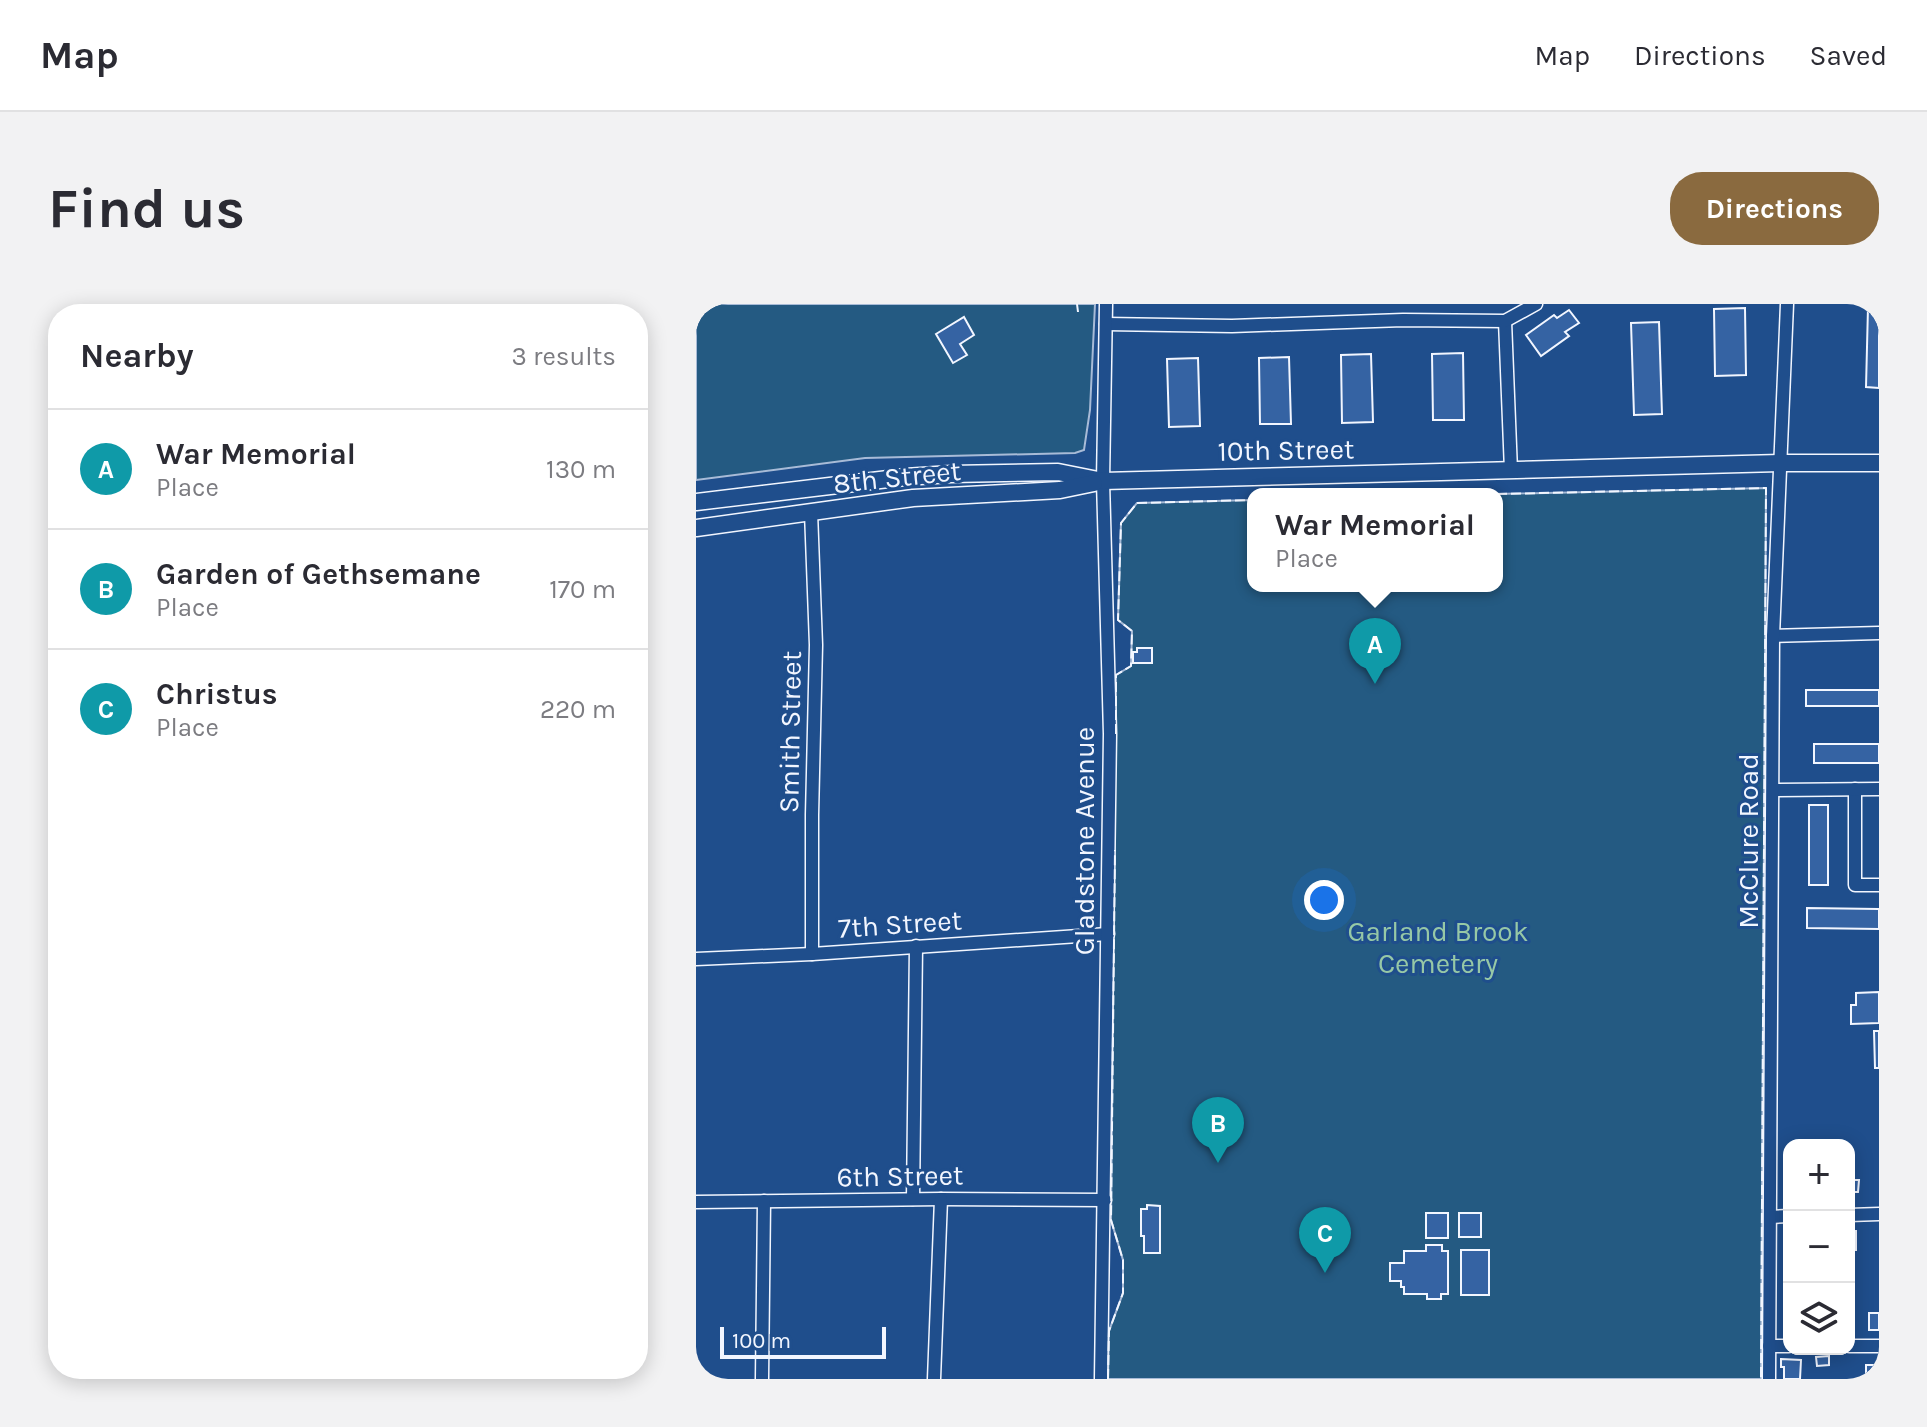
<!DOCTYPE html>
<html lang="en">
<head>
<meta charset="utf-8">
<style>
	body { margin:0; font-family:Karla,sans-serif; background:#f2f2f3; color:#2b2b33 }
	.controls { position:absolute; right:24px; bottom:24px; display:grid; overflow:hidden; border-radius:16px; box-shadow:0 4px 20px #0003 }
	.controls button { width:72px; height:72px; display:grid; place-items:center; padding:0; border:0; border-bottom:2px solid #e1e1e2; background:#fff; color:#2b2b33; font:40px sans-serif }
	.scale { position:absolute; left:24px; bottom:20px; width:166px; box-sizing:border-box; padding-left:8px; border:4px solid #f2f6ff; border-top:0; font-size:22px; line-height:28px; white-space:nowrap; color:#f2f6ff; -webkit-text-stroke:6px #1f4e8c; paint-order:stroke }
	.you { position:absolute; left:628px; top:596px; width:28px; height:28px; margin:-20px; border:6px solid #fff; border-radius:50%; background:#1a73e8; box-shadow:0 0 0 12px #1a73e833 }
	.badge { display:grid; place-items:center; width:52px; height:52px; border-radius:50%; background:#8a6a3f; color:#fff; font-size:26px; font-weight:700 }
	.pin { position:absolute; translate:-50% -66px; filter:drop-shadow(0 2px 4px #0008) }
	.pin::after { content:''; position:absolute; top:42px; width:28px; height:24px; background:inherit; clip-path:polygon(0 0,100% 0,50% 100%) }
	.popup { position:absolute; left:551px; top:184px; width:256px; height:104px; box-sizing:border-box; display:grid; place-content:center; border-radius:16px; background:#fff; filter:drop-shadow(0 2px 6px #0005); font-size:26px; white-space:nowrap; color:#7c7c81 }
	.popup b { font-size:30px; color:#2b2b33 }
	.popup::after { content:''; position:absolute; left:50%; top:100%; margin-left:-16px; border:16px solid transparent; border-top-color:#fff }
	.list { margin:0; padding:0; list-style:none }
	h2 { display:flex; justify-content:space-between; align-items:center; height:104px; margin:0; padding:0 32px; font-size:34px }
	h2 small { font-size:26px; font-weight:400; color:#7c7c81 }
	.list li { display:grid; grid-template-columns:52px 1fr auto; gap:24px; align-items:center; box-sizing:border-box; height:120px; padding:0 32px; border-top:2px solid #e1e1e2 }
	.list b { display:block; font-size:30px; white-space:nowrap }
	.list p { margin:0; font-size:26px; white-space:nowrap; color:#7c7c81 }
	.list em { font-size:26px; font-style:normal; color:#7c7c81 }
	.icon { flex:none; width:44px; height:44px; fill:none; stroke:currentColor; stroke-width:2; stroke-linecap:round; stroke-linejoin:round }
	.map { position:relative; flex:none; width:1183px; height:1075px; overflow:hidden; border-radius:32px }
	header { display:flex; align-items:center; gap:48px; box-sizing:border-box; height:112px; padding:0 40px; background:#fff; border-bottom:2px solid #e1e1e2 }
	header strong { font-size:38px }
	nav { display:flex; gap:44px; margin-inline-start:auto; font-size:28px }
	.intro { display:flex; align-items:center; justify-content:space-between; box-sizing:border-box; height:192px; padding:0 48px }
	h1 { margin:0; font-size:56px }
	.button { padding:20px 36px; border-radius:32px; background:#8a6a3f; color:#fff; font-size:28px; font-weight:700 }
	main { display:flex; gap:48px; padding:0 48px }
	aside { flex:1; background:#fff; border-radius:32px; box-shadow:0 4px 20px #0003 }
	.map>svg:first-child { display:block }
	.green { fill:#245a82; stroke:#a8bbd7; stroke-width:2 }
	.building { fill:#3563a3; stroke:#f2f6ff; stroke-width:2 }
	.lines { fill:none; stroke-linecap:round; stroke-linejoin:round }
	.minor-casing { stroke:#f2f6ff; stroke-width:15 }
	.major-casing { stroke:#f2f6ff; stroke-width:19 }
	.minor { stroke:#1f4e8c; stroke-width:12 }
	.major { stroke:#1f4e8c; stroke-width:16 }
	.fence { stroke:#f2f6ff; stroke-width:2; stroke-dasharray:10 4; stroke-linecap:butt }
	.labels { text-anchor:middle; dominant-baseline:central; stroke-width:6; stroke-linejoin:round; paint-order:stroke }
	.street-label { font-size:28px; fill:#f2f6ff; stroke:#1f4e8c }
	.park-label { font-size:28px; fill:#97c8a6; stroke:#1f4e8c }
</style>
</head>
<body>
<header>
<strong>Map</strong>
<nav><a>Map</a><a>Directions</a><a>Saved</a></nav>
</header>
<div class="intro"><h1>Find us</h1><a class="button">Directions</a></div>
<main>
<aside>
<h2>Nearby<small>3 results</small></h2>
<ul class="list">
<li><span class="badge" style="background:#0f9aa8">A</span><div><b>War Memorial</b><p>Place</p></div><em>130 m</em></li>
<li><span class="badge" style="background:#0f9aa8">B</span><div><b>Garden of Gethsemane</b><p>Place</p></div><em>170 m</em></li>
<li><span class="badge" style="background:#0f9aa8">C</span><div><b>Christus</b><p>Place</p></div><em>220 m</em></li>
</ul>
</aside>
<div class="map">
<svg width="1183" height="1075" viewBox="0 0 1183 1075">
	<rect width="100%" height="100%" fill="#1f4e8c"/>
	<!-- green -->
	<g class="green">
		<polygon points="0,0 399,0 394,106 388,146 379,149 169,154 0,176"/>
		<polygon points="1070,184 1065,1075 412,1075 413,1027 427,989 427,956 415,916 420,371 435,362 436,327 422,316 425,219 441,199 557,196 557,282 801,282 801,190"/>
	</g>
	<!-- building -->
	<g class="building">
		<polygon points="1172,3 1183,3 1183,84 1170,83"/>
		<polygon points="1049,4 1050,71 1019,72 1018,5"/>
		<polygon points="873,6 883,19 869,28 873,32 845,52 830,31 858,11 861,14"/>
		<polygon points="268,13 278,31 264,40 271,51 257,59 240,30"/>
		<polygon points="963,18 966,110 938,111 935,19"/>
		<polygon points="767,49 768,116 737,116 736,50"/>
		<polygon points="675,50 677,118 646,119 645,51"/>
		<polygon points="593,53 595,120 564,120 563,54"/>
		<polygon points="502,54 504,122 473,123 471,55"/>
		<polygon points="441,344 456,344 456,359 437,359 437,348 441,348"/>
		<rect x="1110" y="386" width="73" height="16"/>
		<rect x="1118" y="440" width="65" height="19"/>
		<rect x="1113" y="501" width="19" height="80"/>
		<polygon points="1111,604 1183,605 1183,625 1111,624"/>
		<polygon points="1183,688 1183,719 1155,720 1155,701 1160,701 1160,689"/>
		<polygon points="1178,727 1183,727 1183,764 1179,764"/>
		<polygon points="1153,876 1163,876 1162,888 1153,888"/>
		<polygon points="451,901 464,902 464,949 448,949 448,932 445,932 445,905 451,905"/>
		<rect x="730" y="909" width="22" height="25"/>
		<rect x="763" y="909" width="22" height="24"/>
		<rect x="1153" y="927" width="7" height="19"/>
		<polygon points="730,941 746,941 746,947 752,947 752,990 745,990 745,995 731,995 731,990 708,990 708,983 705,983 705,977 694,977 694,959 708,959 708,947 730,947"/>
		<rect x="765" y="946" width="28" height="45"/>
		<rect x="1173" y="1009" width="10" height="17"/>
		<polygon points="1133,1052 1133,1061 1121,1062 1120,1053"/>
		<polygon points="1085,1055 1105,1056 1104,1075 1088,1075 1088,1063 1085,1063"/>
		<rect x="1170" y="1061" width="13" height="14"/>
	</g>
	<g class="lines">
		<defs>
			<g id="minor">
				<polyline points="809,17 815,167"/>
				<polyline points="410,20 536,22 707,16 809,17 840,0"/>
				<polyline points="115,208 120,341 116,511 116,650"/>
				<polyline points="1077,332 1183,329"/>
				<polyline points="1159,485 1159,581 1183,581"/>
				<polyline points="1077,486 1183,485"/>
				<polyline points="0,655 116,650 412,630"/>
				<polyline points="217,895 220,642"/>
				<polyline points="0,898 245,895 409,896"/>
				<polyline points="1153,911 1183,910"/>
				<polyline points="1074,913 1093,912"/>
				<polyline points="1073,1042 1093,1042"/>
				<polyline points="1153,1042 1183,1042"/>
				<polyline points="66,1075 68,897"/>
				<polyline points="238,1075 245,895"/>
				<polyline points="405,1075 414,430 407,177 410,0"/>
				<polyline points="1073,1075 1077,332 1091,0"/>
			</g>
			<g id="major">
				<polyline points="0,198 209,173 255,170 362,168 407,177 1084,159 1183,159"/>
				<polyline points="0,224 217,194 364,186 398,179"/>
			</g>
		</defs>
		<!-- minor casing -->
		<use href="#minor" class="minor-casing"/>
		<!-- major casing -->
		<use href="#major" class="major-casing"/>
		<!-- minor -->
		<use href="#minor" class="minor"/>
		<!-- major -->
		<use href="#major" class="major"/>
		<!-- fence -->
		<g class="fence">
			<polyline points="381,0 382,8"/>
			<polyline points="801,190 1070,184 1065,1075"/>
			<polyline points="420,430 420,371 435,362 436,327 422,316 425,219 441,199 557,196"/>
			<polyline points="412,1075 413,1027 427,989 427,956 415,916 419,546"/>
		</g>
	</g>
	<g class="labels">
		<!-- street labels -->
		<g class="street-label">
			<text transform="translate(590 146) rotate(-1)">10th Street</text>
			<text transform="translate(201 173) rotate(-6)">8th Street</text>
			<text transform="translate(94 428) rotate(-89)">Smith Street</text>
			<text transform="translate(388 537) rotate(-90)">Gladstone Avenue</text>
			<text transform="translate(1052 537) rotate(-90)">McClure Road</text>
			<text transform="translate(204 620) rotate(-4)">7th Street</text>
			<text transform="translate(204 872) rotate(-1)">6th Street</text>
		</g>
		<!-- park labels -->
		<g class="park-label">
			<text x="742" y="627">Garland Brook<tspan x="742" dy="32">Cemetery</tspan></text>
		</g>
	</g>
</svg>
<div class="controls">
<button>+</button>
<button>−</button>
<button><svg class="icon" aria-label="layers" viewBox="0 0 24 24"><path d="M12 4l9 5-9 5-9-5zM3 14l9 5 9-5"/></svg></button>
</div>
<div class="scale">100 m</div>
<div class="you"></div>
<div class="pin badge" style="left:679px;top:380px;background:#0f9aa8">A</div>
<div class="popup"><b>War Memorial</b>Place</div>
<div class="pin badge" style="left:522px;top:859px;background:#0f9aa8">B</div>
<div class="pin badge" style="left:629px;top:969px;background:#0f9aa8">C</div>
</div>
</main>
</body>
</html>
